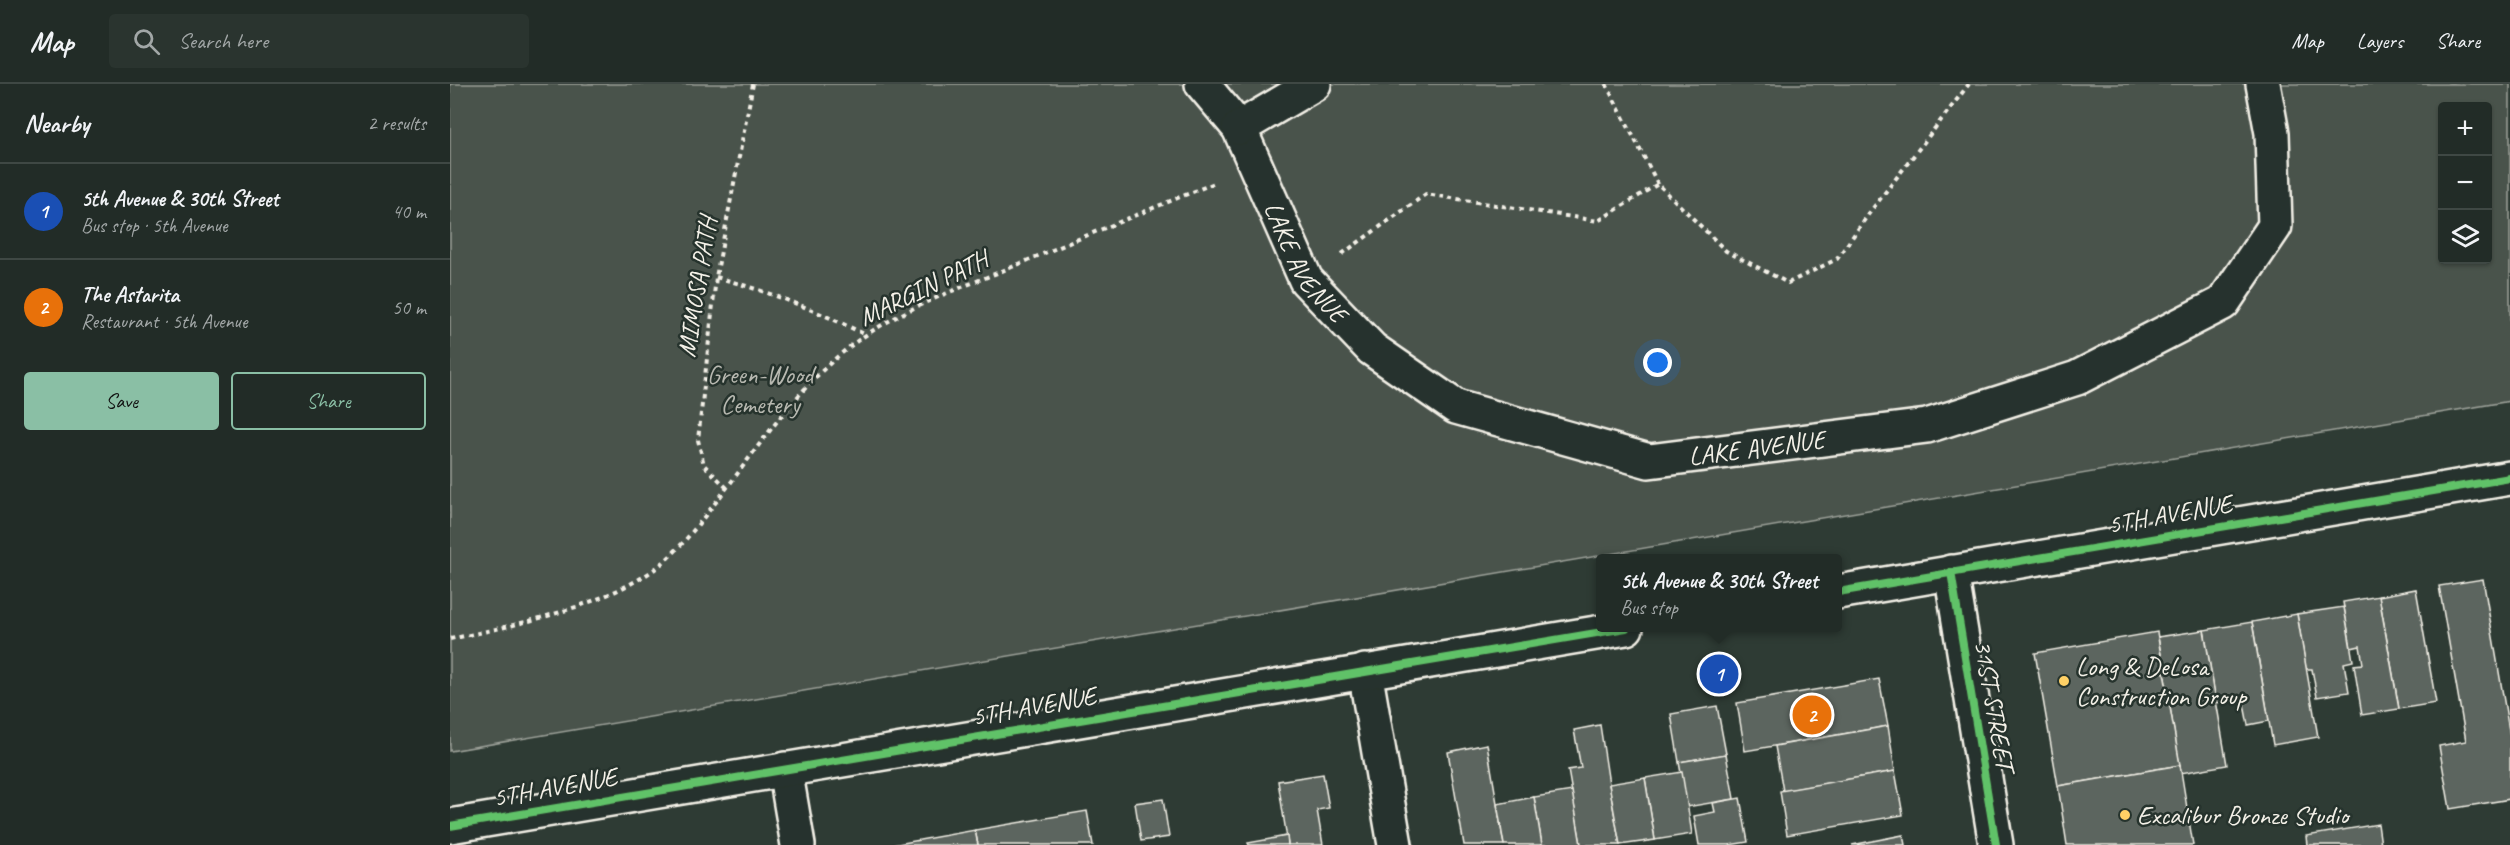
<!DOCTYPE html>
<html lang="en">
<head>
<meta charset="utf-8">
<style>
	body { margin:0; font-family:Caveat,sans-serif; background:#2a342f; color:#f1f3f6 }
	.controls { position:absolute; right:18px; top:18px; display:grid; overflow:hidden; border-radius:6px; box-shadow:0 2px 4px #0004 }
	.controls button { width:54px; height:54px; display:grid; place-items:center; padding:0; border:0; border-bottom:2px solid #3f4844; background:#222c27; color:#f1f3f6; font:30px sans-serif }
	.you { position:absolute; left:1208px; top:279px; width:21px; height:21px; margin:-15px; border:4px solid #fff; border-radius:50%; background:#1a73e8; box-shadow:0 0 0 9px #1a73e833 }
	.badge { display:grid; place-items:center; width:39px; height:39px; border-radius:50%; background:#8abfa5; color:#fff; font-size:20px; font-weight:700 }
	.pin { position:absolute; translate:-50% -50%; border:3px solid #fff; box-shadow:0 2px 6px #0006 }
	.popup { position:absolute; left:1146px; top:470px; width:246px; height:78px; box-sizing:border-box; display:grid; place-content:center; border-radius:6px; background:#222c27; filter:drop-shadow(0 2px 4px #0005); font-size:20px; white-space:nowrap; color:#a2a7a7 }
	.popup b { font-size:22px; color:#f1f3f6 }
	.popup::after { content:''; position:absolute; left:50%; top:100%; margin-left:-12px; border:12px solid transparent; border-top-color:#222c27 }
	.list { margin:0; padding:0; list-style:none }
	h2 { display:flex; justify-content:space-between; align-items:center; height:78px; margin:0; padding:0 24px; font-size:26px }
	h2 small { font-size:20px; font-weight:400; color:#a2a7a7 }
	.list li { display:grid; grid-template-columns:39px 1fr auto; gap:18px; align-items:center; box-sizing:border-box; height:96px; padding:0 24px; border-top:2px solid #3f4844 }
	.list b { display:block; font-size:22px; white-space:nowrap }
	.list p { margin:0; font-size:20px; white-space:nowrap; color:#a2a7a7 }
	.list em { font-size:20px; font-style:normal; color:#a2a7a7 }
	.actions { display:flex; gap:12px; padding:18px 24px }
	.actions a { flex:1; padding:14px 0; border:2px solid #8abfa5; border-radius:6px; text-align:center; font-size:21px; color:#8abfa5 }
	.actions .main { background:#8abfa5; color:#111 }
	.icon { flex:none; width:33px; height:33px; fill:none; stroke:currentColor; stroke-width:2; stroke-linecap:round; stroke-linejoin:round }
	.map { position:relative; flex:none; width:2060px; height:761px; overflow:hidden }
	header { display:flex; align-items:center; gap:36px; box-sizing:border-box; height:84px; padding:0 30px; background:#222c27; border-bottom:2px solid #3f4844 }
	header strong { font-size:28px }
	nav { display:flex; gap:33px; margin-inline-start:auto; font-size:21px }
	.search { width:420px; height:54px; background:#2a342f; display:flex; align-items:center; gap:15px; box-sizing:border-box; padding:0 21px; border-radius:6px; color:#a2a7a7; font-size:22px }
	main { display:flex }
	aside { flex:1; background:#222c27 }
	.map>svg:first-child { display:block }
	.green { fill:#48524c; stroke:#9ea29a; stroke-width:1.5; fill-rule:evenodd }
	.building { fill:#5c655e; stroke:#f4f1e8; stroke-width:1.5 }
	.lines { fill:none; stroke-linecap:round; stroke-linejoin:round }
	.minor-casing { stroke:#f4f1e8; stroke-width:38 }
	.path { stroke:#f4f1e8; stroke-width:4; stroke-dasharray:4.5 4.5; stroke-linecap:butt }
	.minor { stroke:#26332d; stroke-width:33 }
	.cycleway-casing { stroke:#26332d; stroke-width:11 }
	.cycleway { stroke:#61c268; stroke-width:8 }
	.poi-dot { fill:#ffd166; stroke:#26332d; stroke-width:2 }
	.labels { text-anchor:middle; dominant-baseline:central; stroke-width:5; stroke-linejoin:round; paint-order:stroke }
	.street-label { font-size:26px; fill:#f4f1e8; stroke:#26332d }
	.park-label { font-size:26px; fill:#b8b9b1; stroke:#26332d }
	.poi-label { font-size:26px; fill:#f4f1e8; stroke:#26332d; text-anchor:start }
</style>
</head>
<body>
<header>
<strong>Map</strong>
<div class="search"><svg class="icon" aria-label="search" viewBox="0 0 24 24"><circle cx="10" cy="10" r="6"/><path d="M15 15l6 6"/></svg>Search here</div>
<nav><a>Map</a><a>Layers</a><a>Share</a></nav>
</header>
<main>
<aside>
<h2>Nearby<small>2 results</small></h2>
<ul class="list">
<li><span class="badge" style="background:#1a4fb4">1</span><div><b>5th Avenue &amp; 30th Street</b><p>Bus stop · 5th Avenue</p></div><em>40 m</em></li>
<li><span class="badge" style="background:#e8710a">2</span><div><b>The Astarita</b><p>Restaurant · 5th Avenue</p></div><em>50 m</em></li>
</ul>
<div class="actions"><a class="main">Save</a><a>Share</a></div>
</aside>
<div class="map">
<svg width="2060" height="761" viewBox="0 0 2060 761">
	<rect width="100%" height="100%" fill="#2e3b34"/>
	<filter id="ink" filterUnits="userSpaceOnUse"><feTurbulence type="fractalNoise" baseFrequency=".0167" numOctaves="2"/><feDisplacementMap in="SourceGraphic" scale="12" xChannelSelector="R" yChannelSelector="G"/><feConvolveMatrix kernelMatrix="1 2 1 2 8 2 1 2 1" color-interpolation-filters="sRGB"/></filter>
	<g filter="url(#ink)">
		<!-- green -->
		<path class="green" d="M0 0H2060V317L0 667ZM1992 22H2038V176H1992Z"/>
		<!-- building -->
		<g class="building">
			<polygon points="2033,495 2060,652 2060,715 2000,725 1989,662 2016,657 1989,502"/>
			<polygon points="1966,505 1986,619 1949,625 1929,512"/>
			<polygon points="1929,512 1949,625 1912,631 1904,581 1913,580 1910,562 1901,564 1893,518"/>
			<polygon points="1894,523 1903,577 1894,579 1899,608 1867,613 1862,585 1856,585 1847,530"/>
			<polygon points="1847,530 1868,653 1823,661 1802,538"/>
			<polygon points="1802,538 1819,637 1798,641 1793,615 1766,619 1754,546"/>
			<polygon points="1754,546 1777,681 1731,689 1708,553"/>
			<polygon points="1707,548 1730,681 1608,702 1585,569"/>
			<polygon points="1429,595 1438,642 1295,667 1287,619"/>
			<polygon points="1267,622 1276,670 1229,678 1221,630"/>
			<polygon points="1150,641 1159,700 1170,761 1131,761 1118,686 1131,684 1124,646"/>
			<polygon points="1438,642 1445,687 1333,707 1325,662"/>
			<polygon points="1037,660 1054,761 1014,761 998,668"/>
			<polygon points="1276,670 1284,715 1237,723 1229,678"/>
			<polygon points="1730,681 1743,761 1617,761 1608,702"/>
			<polygon points="1445,687 1453,731 1337,751 1330,707"/>
			<polygon points="1232,688 1242,750 1205,756 1195,694"/>
			<polygon points="873,690 879,724 867,726 873,761 838,761 828,697"/>
			<polygon points="1195,694 1205,756 1170,761 1159,700"/>
			<polygon points="1122,707 1131,761 1092,761 1084,713"/>
			<polygon points="1084,713 1092,761 1054,761 1047,720"/>
			<polygon points="1290,714 1298,758 1279,761 1249,761 1244,732 1265,728 1263,719"/>
			<polygon points="713,715 719,753 691,757 685,719"/>
			<polygon points="637,727 643,761 528,761 525,746"/>
			<polygon points="1928,740 1931,761 1857,761 1856,752"/>
			<polygon points="525,746 528,761 442,761"/>
			<polygon points="1453,751 1455,761 1402,761"/>
			<polygon points="837,752 838,761 799,761 798,759"/>
		</g>
		<g class="lines">
			<defs>
				<g id="minor">
					<path id="s1" d="M752 0 789 44 856 196 922 265 1006 323 1199 377 1477 342 1627 294 1773 219 1825 142 1822 49 1813 0"/>
					<polyline points="789,44 864,0"/>
					<polyline points="1501,488 1546,761"/>
					<polyline points="1388,508 2060,394"/>
					<polyline points="915,587 945,761"/>
					<polyline points="335,685 348,761"/>
					<polyline points="0,742 1176,544"/>
				</g>
			</defs>
			<!-- minor casing -->
			<use href="#minor" class="minor-casing"/>
			<!-- path -->
			<g class="path">
				<polyline points="1156,0 1208,100"/>
				<polyline points="892,170 976,110 1148,137 1208,100 1276,167 1338,199 1387,175 1420,128 1519,0"/>
				<path d="M266 193C320 208 366 226 416 251"/>
				<polyline points="277,404 254,381 248,356 266,193 303,0"/>
				<path d="M0 555C63 542 141 525 196 491 225 473 245 444 266 418 311 360 354 292 416 251 461 221 513 203 562 183 630 154 698 126 767 98"/>
			</g>
			<!-- minor -->
			<use href="#minor" class="minor"/>
			<defs>
				<g id="cycleway">
					<polyline points="1501,488 1546,761"/>
					<polyline points="1388,508 2060,394"/>
					<polyline points="0,742 1176,544"/>
				</g>
			</defs>
			<!-- cycleway casing -->
			<use href="#cycleway" class="cycleway-casing"/>
			<!-- cycleway -->
			<use href="#cycleway" class="cycleway"/>
		</g>
	</g>
	<!-- markers -->
	<g class="poi-dot">
		<circle cx="1614" cy="597" r="6"/>
		<circle cx="1675" cy="731" r="6"/>
	</g>
	<g class="labels">
		<!-- street labels -->
		<g class="street-label">
			<text stroke="none"><textPath href="#s1" startOffset="208">LAKE AVENUE</textPath></text>
			<text transform="translate(247 203) rotate(-81)">MIMOSA PATH</text>
			<text transform="translate(473 204) rotate(-26)">MARGIN PATH</text>
			<text stroke="none"><textPath href="#s1" startOffset="730">LAKE AVENUE</textPath></text>
			<text transform="translate(1720 430) rotate(-10)">5TH AVENUE</text>
			<text transform="translate(1544 621) rotate(80)">31ST STREET</text>
			<text transform="translate(584 622) rotate(-10)">5TH AVENUE</text>
			<text transform="translate(105 703) rotate(-10)">5TH AVENUE</text>
		</g>
		<!-- park labels -->
		<g class="park-label">
			<text x="310" y="290">Green-Wood<tspan x="310" dy="30">Cemetery</tspan></text>
		</g>
		<!-- poi labels -->
		<g class="poi-label">
			<text x="1626" y="582">Long &amp; DeLosa<tspan x="1626" dy="30">Construction Group</tspan></text>
			<text x="1687" y="731">Excalibur Bronze Studio</text>
		</g>
	</g>
</svg>
<div class="controls">
<button>+</button>
<button>−</button>
<button><svg class="icon" aria-label="layers" viewBox="0 0 24 24"><path d="M12 4l9 5-9 5-9-5zM3 14l9 5 9-5"/></svg></button>
</div>
<div class="you"></div>
<div class="pin badge" style="left:1269px;top:590px;background:#1a4fb4">1</div>
<div class="popup"><b>5th Avenue &amp; 30th Street</b>Bus stop</div>
<div class="pin badge" style="left:1362px;top:631px;background:#e8710a">2</div>
</div>
</main>
</body>
</html>
